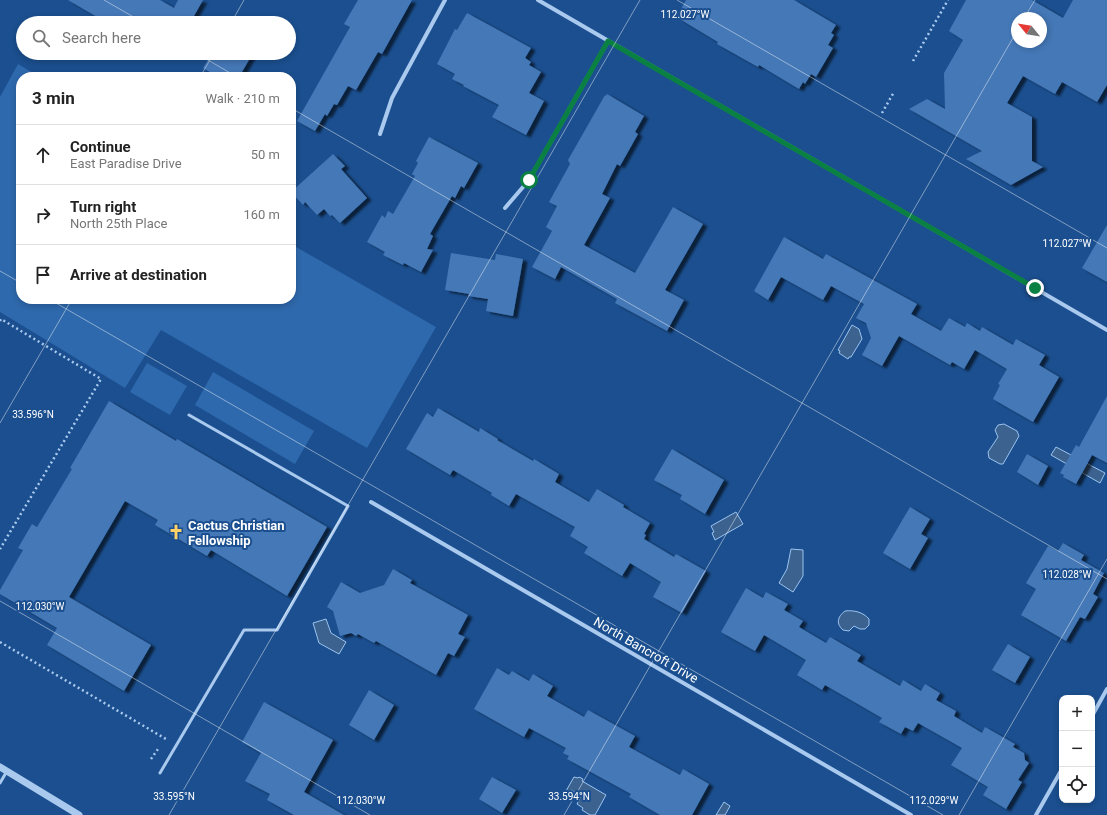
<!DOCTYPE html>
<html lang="en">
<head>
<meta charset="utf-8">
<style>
	body { margin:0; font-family:Roboto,sans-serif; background:#f6f6f6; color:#222 }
	.controls { position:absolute; right:12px; bottom:12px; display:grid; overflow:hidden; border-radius:8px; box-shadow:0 2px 6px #0003 }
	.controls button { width:36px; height:36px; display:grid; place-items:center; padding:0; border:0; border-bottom:1px solid #e0e0e0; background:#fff; color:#222; font:20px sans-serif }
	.compass { position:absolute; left:1011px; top:12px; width:36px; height:36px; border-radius:50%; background:#fff; box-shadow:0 2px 6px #0003; rotate:300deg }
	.stop { position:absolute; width:12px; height:12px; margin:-9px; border:3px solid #0b8043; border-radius:50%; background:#fff }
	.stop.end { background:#0b8043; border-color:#fff; box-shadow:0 1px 4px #0008 }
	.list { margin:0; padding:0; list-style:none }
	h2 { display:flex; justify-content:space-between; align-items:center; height:52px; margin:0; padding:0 16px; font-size:17px }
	h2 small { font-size:13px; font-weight:400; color:#767676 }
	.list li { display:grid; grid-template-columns:26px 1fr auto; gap:12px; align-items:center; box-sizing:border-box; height:60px; padding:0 16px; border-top:1px solid #e0e0e0 }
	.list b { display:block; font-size:15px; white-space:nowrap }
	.list p { margin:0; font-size:13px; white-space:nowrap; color:#767676 }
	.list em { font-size:13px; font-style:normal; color:#767676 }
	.icon { flex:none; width:22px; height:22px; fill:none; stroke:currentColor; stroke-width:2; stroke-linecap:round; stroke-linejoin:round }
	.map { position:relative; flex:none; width:1107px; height:815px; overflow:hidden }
	.search { position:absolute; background:#fff; box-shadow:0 2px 6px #0003; left:16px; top:16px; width:280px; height:44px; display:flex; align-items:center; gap:10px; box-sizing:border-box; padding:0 14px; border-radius:22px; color:#767676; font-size:15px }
	.panel { position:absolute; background:#fff; box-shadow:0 2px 6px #0003; left:16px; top:72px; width:280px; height:232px; border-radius:16px }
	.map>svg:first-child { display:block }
	.green { fill:#2e69ad }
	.water { fill:#3c6290; stroke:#9cc4f0 }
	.building { fill:#4478b7; fill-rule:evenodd; filter:url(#shadow) }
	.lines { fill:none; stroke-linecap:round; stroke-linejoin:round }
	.path { stroke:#a9c9ee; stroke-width:2.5; stroke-dasharray:2 3; stroke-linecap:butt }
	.service { stroke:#a9c9ee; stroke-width:3 }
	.minor { stroke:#a9c9ee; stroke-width:4 }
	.tertiary { stroke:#a9c9ee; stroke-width:7 }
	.route { stroke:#0b8043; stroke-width:5 }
	.ticks { fill:none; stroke:#fff; stroke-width:1; stroke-opacity:0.45 }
	.labels { text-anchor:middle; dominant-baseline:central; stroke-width:4; stroke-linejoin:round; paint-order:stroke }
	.poi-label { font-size:13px; font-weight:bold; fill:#fff; stroke:#1b4f8f; text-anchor:start }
	.street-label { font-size:13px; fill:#fff; stroke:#1b4f8f }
	.ticks-label { font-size:10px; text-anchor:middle; fill:#fff; stroke:#1b4f8f; stroke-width:4; stroke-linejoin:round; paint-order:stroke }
</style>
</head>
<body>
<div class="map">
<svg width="1107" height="815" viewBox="0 0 1107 815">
	<defs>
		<filter id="shadow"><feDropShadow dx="4.5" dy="2.5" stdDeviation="1" flood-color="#0009"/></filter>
	</defs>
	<rect width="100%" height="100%" fill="#1b4f8f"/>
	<!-- green -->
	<g class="green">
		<polygon points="18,64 40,77 21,77 21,299 291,299 291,244 436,327 367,448 161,330 125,388 0,312 0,97"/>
		<polygon points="147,363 187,386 170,415 130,392"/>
		<polygon points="213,372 314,431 295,464 195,405"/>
	</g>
	<!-- water -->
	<g class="water">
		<polygon points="852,325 859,329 862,339 851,357 849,357 848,359 839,353 840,351 838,350"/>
		<polygon points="1004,424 1017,431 1019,436 1003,464 1000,464 989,458 988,452 998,437 995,430 998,425"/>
		<polygon points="1056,447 1105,473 1100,483 1051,455"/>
		<polygon points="736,512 743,524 715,540 712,533 714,532 711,526"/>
		<polygon points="791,549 803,550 803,576 793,592 779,583 787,569"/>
		<path d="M845 611C854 610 863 612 869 619V625L865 629H860L854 626 849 631 843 630C836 624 837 617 845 611Z"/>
		<polygon points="326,619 331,633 346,642 339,654 319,643 313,623"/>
		<polygon points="574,777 578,778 579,777 583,779 582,781 606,795 595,815 590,815 582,810 583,808 577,804 581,796 571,790 569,793 566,791"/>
		<polygon points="724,802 730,806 725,815 716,815"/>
	</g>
	<!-- building -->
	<g class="building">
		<polygon points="68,0 160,0 174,8 178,0 203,0 190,23 114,23 105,18 104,21"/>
		<polygon points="358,0 412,0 382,54 378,52 356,90 348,86 337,105 334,104 327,116 325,114 315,131 297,121 350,27 344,24"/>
		<polygon points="686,0 794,0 836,25 831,33 834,35 828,45 833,48 816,77 811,74 805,84 803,82 799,89 759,65 758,67 717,44 718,42 678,18 682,12 680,11"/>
		<path d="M966 0H1032L1063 18 1073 0H1107V85L1097 102 1062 82 1055 94 1023 76 1007 103 1032 117V161L1043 167 1011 185 966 159 982 151 909 109 927 99 945 109 944 73 963 40 949 31ZM1017 18H1041V42H1017Z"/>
		<polygon points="467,13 531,48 525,58 531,62 529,65 541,72 529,93 544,101 526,135 492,117 499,105 463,86 464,85 452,79 455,74 437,64 455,29 457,30"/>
		<polygon points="212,53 253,53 239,77 218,77 203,68"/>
		<polygon points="607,94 644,116 635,132 638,134 620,166 617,164 602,194 610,198 584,245 635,273 673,207 703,224 665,290 684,300 667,331 615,303 617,299 561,267 555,279 532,267 552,231 546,227 557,206 549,202 570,164 568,160 605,95 606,96"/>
		<polygon points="429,137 478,163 464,188 461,186 455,198 452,196 430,234 433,236 427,249 433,250 421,272 404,263 403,265 383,255 385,252 367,242 382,215 385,218 388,211 393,214 415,176 412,174 418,163 416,161"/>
		<polygon points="333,154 345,166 341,169 367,198 340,223 332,215 330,216 324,209 317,215 305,202 303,205 291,192"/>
		<polygon points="1107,225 1107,282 1082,268"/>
		<polygon points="784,237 823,259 826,254 917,304 911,314 941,331 949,318 965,327 967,323 980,331 982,327 1013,345 1016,339 1045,355 1039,365 1059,377 1033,422 993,399 1000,385 998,384 1007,369 975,350 964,369 952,362 950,365 899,336 882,366 862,355 871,338 866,323 856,318 864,304 831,286 823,300 781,277 768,300 754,291"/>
		<polygon points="451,253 495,260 496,254 523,259 513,316 486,311 488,299 468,296 469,294 445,290"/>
		<polygon points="1107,396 1107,463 1092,455 1076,484 1063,477 1064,475 1060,473 1076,445 1079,447"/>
		<polygon points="109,401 176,441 177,439 327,527 287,596 211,550 207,556 155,525 158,520 125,501 69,597 151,645 124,691 47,645 57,628 0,594 0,590 23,550 18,548 32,524 37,527 72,469 70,468"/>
		<polygon points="438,408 479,432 480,428 498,439 497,440 533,461 534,459 559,474 555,482 589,502 597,489 624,505 623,507 650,523 644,534 646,535 644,539 674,557 676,554 706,571 682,613 653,597 661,582 630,563 622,576 584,553 588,547 570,536 575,527 516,494 509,506 491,495 492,493 453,470 450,475 406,449 427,413 433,417"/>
		<polygon points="672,449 724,480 705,514 680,499 682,495 654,480"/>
		<polygon points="1027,454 1048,466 1038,485 1017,472"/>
		<polygon points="910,507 930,519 921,534 928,538 910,569 883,553"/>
		<polygon points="1063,543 1084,555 1081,560 1104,573 1093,594 1098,597 1085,619 1080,617 1066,641 1021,615 1036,589 1026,583 1048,546 1058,551"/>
		<polygon points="393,569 412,580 410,583 468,615 458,634 465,637 454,656 448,653 436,675 376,641 374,643 358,634 356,636 351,633 340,636 333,611 327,607 341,582 360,593 384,585"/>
		<polygon points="746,588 763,598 766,592 788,604 784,610 803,621 799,627 826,643 830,637 861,655 857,661 900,686 903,680 921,691 925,684 940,693 936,700 956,711 954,716 982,733 985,727 1015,744 1013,747 1024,753 1025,760 1029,763 1018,780 1022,782 1006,809 983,795 988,787 951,765 962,748 918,723 913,731 905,727 901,734 879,722 882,718 825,685 822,690 797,675 806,660 764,635 755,651 721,632"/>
		<polygon points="1008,644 1030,657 1015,683 992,670"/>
		<polygon points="497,668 509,675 512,671 529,681 533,674 553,686 547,696 584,717 588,710 635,736 629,747 680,775 683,769 709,784 692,815 660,815 629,797 631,794 567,759 569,756 563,753 566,748 529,728 524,737 474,709"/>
		<polygon points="369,690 394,705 374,740 349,725"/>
		<polygon points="264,702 333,740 304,792 344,815 294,815 267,800 270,794 245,781 261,753 242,742"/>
		<polygon points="492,777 516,790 502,813 479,799"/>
	</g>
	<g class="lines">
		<!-- path -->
		<g class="path">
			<polyline points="913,61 948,0"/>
			<polyline points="882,113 894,92"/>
			<polyline points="0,321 1,319 101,379 0,549"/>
			<polyline points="0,642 166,739"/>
			<polyline points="151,759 158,749"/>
		</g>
		<!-- service -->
		<g class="service">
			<polyline points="160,773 244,630 277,630 348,506 189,415"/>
			<polyline points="0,783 7,771"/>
		</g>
		<!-- minor -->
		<g class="minor">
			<polyline points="538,0 1107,330"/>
			<polyline points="380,134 392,98 445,0"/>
			<polyline points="505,208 529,180 608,41"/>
			<polyline points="371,502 911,815"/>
			<polyline points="1092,716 1107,689"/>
			<polyline points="1036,815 1062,769"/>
		</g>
		<!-- tertiary -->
		<polyline class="tertiary" points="0,767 79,815"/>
	</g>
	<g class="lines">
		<!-- route -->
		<polyline class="route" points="529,180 608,41 1035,288"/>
	</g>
	<!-- ticks -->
	<path class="ticks" d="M104 0 144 23M677 0 1107 248M1024 18 1035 0M231 23 244 0M196 53 237 77M200 77 214 53M291 108 1107 579M0 271 21 283M49 299 943 815M0 423 72 299M0 601 370 815M169 815 640 0M564 815 1017 31M959 815 1107 559"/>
	<!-- icons -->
	<defs>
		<symbol id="church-bare" viewBox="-9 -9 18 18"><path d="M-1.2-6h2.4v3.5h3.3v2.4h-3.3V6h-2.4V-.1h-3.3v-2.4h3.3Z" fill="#ffd166" stroke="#1b4f8f" stroke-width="2.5" paint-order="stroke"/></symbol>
	</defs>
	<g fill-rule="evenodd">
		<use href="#church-bare" x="165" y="521" width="22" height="22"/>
	</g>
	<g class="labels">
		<!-- poi labels -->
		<g class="poi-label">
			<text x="188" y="525">Cactus Christian<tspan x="188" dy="15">Fellowship</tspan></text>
		</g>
		<!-- street labels -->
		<g class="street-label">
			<text transform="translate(646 650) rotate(30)">North Bancroft Drive</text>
		</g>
	</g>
	<g class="ticks-label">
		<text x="685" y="18">112.027°W</text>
		<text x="1067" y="247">112.027°W</text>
		<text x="33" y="418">33.596°N</text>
		<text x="1067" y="578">112.028°W</text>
		<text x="40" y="610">112.030°W</text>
		<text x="174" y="800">33.595°N</text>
		<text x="569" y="800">33.594°N</text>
		<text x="361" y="804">112.030°W</text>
		<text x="934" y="804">112.029°W</text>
	</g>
</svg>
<div class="controls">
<button>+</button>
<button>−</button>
<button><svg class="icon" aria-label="locate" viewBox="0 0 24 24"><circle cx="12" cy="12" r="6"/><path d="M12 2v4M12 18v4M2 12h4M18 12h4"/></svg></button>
</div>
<svg class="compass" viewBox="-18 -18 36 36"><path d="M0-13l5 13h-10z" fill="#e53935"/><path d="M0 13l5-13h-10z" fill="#767676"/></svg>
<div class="stop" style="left:529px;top:180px"></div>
<div class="stop end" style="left:1035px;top:288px"></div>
<div class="search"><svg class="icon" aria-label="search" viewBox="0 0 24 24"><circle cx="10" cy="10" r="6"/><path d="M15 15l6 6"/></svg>Search here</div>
<section class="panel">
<h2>3 min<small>Walk · 210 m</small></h2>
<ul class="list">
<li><svg class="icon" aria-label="ahead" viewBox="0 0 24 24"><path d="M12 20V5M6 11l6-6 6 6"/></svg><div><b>Continue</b><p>East Paradise Drive</p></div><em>50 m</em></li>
<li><svg class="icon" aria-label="right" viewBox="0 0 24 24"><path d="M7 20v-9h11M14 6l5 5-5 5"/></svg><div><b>Turn right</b><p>North 25th Place</p></div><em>160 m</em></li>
<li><svg class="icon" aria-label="arrive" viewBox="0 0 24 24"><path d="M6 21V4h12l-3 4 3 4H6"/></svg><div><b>Arrive at destination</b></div></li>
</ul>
</section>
</div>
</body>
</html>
